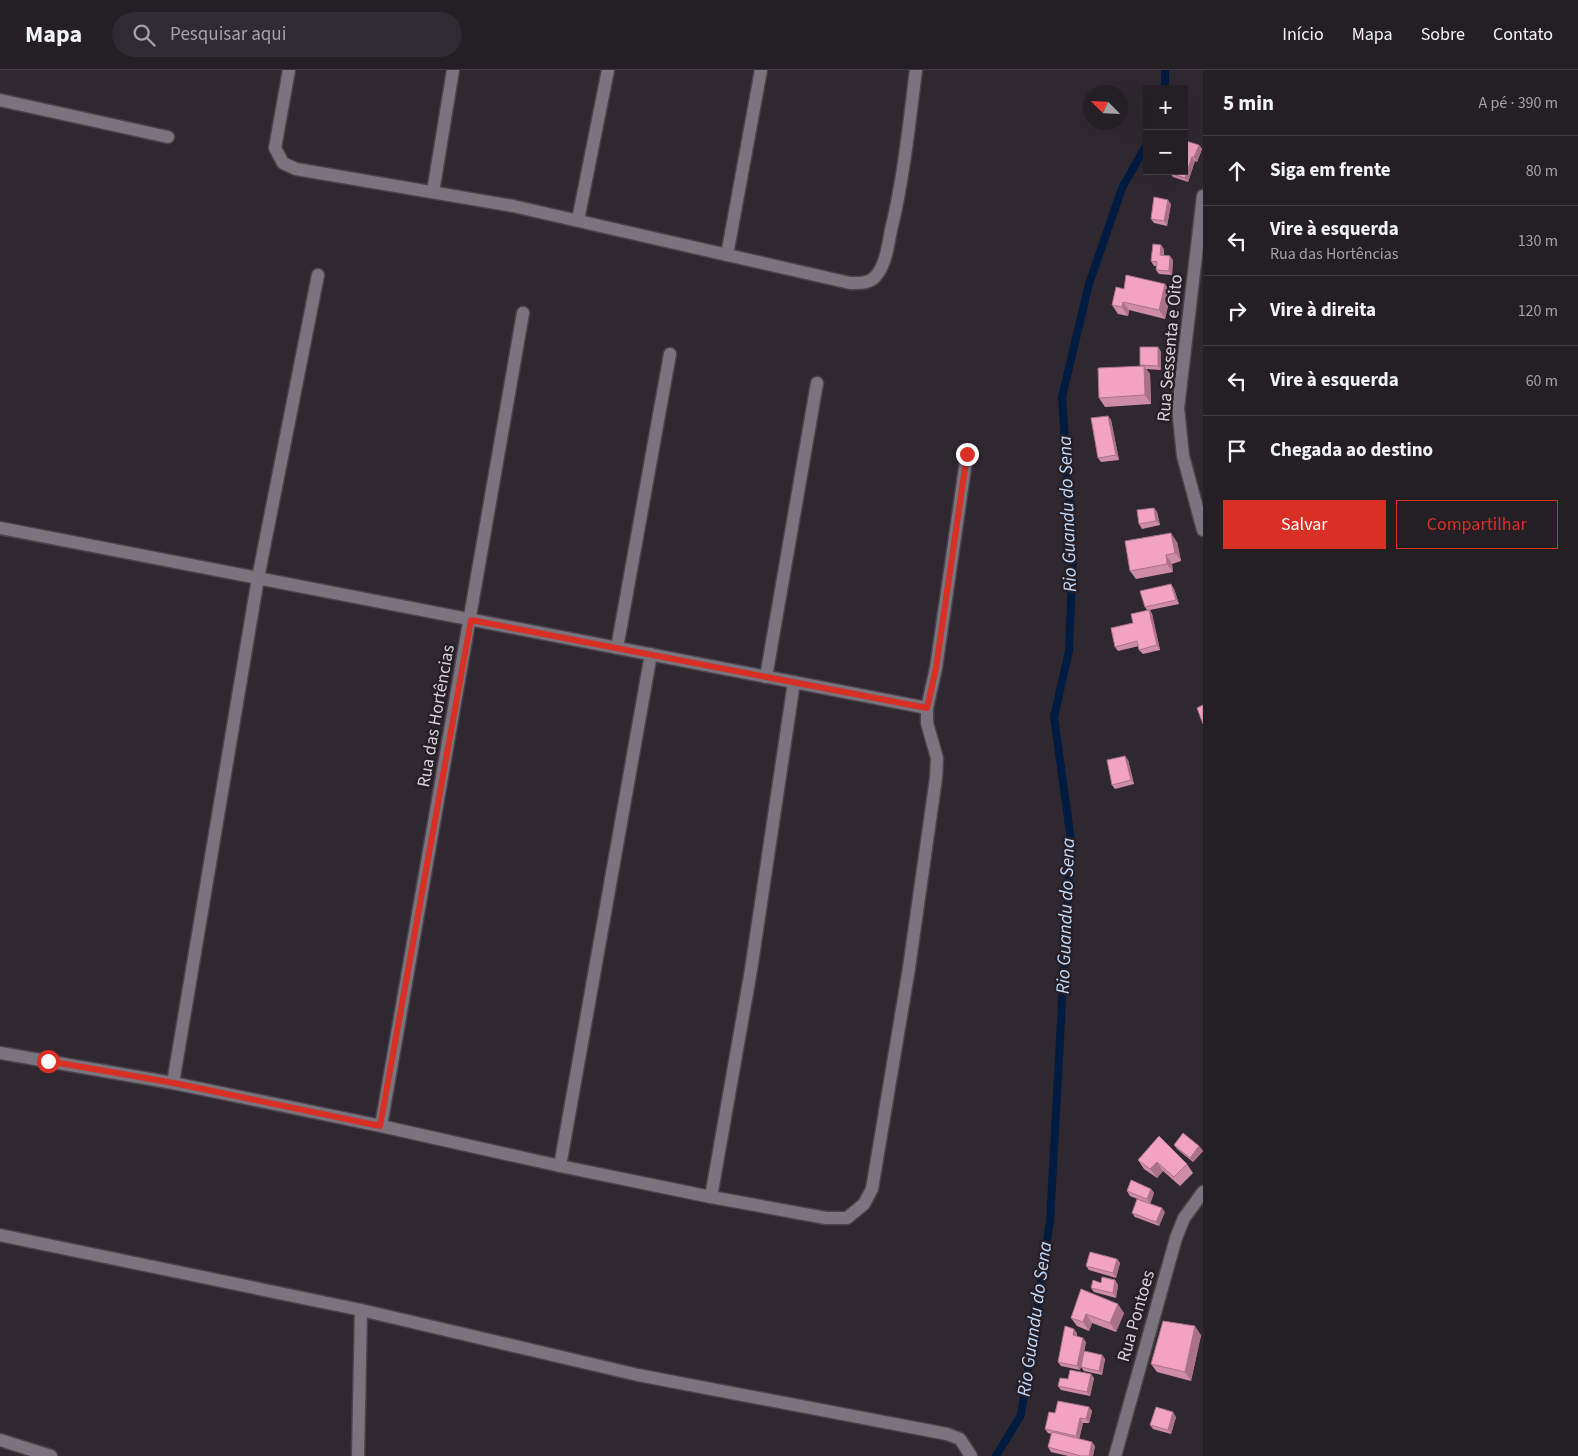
<!DOCTYPE html>
<html lang="pt">
<head>
<meta charset="utf-8">
<style>
	body { margin:0; font-family:"Source Sans 3",sans-serif; background:#302b32; color:#f1f3f6 }
	.controls { position:absolute; right:15px; top:15px; display:grid; overflow:hidden; border-radius:0px; box-shadow:0 5px 20px #0002 }
	.controls button { width:45px; height:45px; display:grid; place-items:center; padding:0; border:0; border-bottom:1px solid #413c42; background:#241e25; color:#f1f3f6; font:25px sans-serif }
	.compass { position:absolute; left:1083px; top:15px; width:45px; height:45px; border-radius:50%; background:#241e25; box-shadow:0 5px 20px #0002; rotate:294deg }
	.stop { position:absolute; width:15px; height:15px; margin:-11px; border:4px solid #d93025; border-radius:50%; background:#fff }
	.stop.end { background:#d93025; border-color:#fff; box-shadow:0 1px 5px #0008 }
	.list { margin:0; padding:0; list-style:none }
	h2 { display:flex; justify-content:space-between; align-items:center; height:65px; margin:0; padding:0 20px; font-size:21px }
	h2 small { font-size:16px; font-weight:400; color:#a3a2a7 }
	.list li { display:grid; grid-template-columns:32px 1fr auto; gap:15px; align-items:center; box-sizing:border-box; height:70px; padding:0 20px; border-top:1px solid #413c42 }
	.list b { display:block; font-size:19px; white-space:nowrap }
	.list p { margin:0; font-size:16px; white-space:nowrap; color:#a3a2a7 }
	.list em { font-size:16px; font-style:normal; color:#a3a2a7 }
	.actions { display:flex; gap:10px; padding:15px 20px }
	.actions a { flex:1; padding:11px 0; border:1px solid #d93025; border-radius:0px; text-align:center; font-size:18px; color:#d93025 }
	.actions .main { background:#d93025; color:#fff }
	.icon { flex:none; width:28px; height:28px; fill:none; stroke:currentColor; stroke-width:2; stroke-linecap:round; stroke-linejoin:round }
	.map { position:relative; flex:none; width:1203px; height:1386px; overflow:hidden }
	header { display:flex; align-items:center; gap:30px; box-sizing:border-box; height:70px; padding:0 25px; background:#241e25; border-bottom:1px solid #413c42 }
	header strong { font-size:24px }
	nav { display:flex; gap:28px; margin-inline-start:auto; font-size:18px }
	.search { width:350px; height:45px; background:#302b32; display:flex; align-items:center; gap:12px; box-sizing:border-box; padding:0 18px; border-radius:28px; color:#a3a2a7; font-size:19px }
	main { display:flex }
	aside { flex:1; background:#241e25 }
	.map>svg:first-child { display:block }
	.lines { fill:none; stroke-linecap:round; stroke-linejoin:round }
	.stream { stroke:#001b40; stroke-width:8 }
	.street-casing { stroke:#4a434b; stroke-width:15 }
	.street { stroke:#7b737d; stroke-width:12 }
	.wall { fill:#cf8ca6 }
	.shaded-wall { fill:#a97287 }
	.building { fill:#f1a3c1; stroke:#a97287 }
	.route { stroke:#d93025; stroke-width:6 }
	.labels { text-anchor:middle; dominant-baseline:central; stroke-width:5; stroke-linejoin:round; paint-order:stroke }
	.street-label { font-size:18px; fill:#d8d3d8; stroke:#261f27 }
	.water-label { font-size:19px; font-style:italic; fill:#c3dbfb; stroke:#261f27 }
</style>
</head>
<body>
<header>
<strong>Mapa</strong>
<div class="search"><svg class="icon" aria-label="search" viewBox="0 0 24 24"><circle cx="10" cy="10" r="6"/><path d="M15 15l6 6"/></svg>Pesquisar aqui</div>
<nav><a>Início</a><a>Mapa</a><a>Sobre</a><a>Contato</a></nav>
</header>
<main>
<div class="map">
<svg width="1203" height="1386" viewBox="0 0 1203 1386">
	<rect width="100%" height="100%" fill="#302831"/>
	<g class="lines">
		<!-- stream -->
		<g class="stream">
			<polyline points="1165,0 1165,19"/>
			<polyline points="996,1386 1021,1345 1050,1151 1071,770 1054,647 1069,581 1073,487 1062,327 1089,214 1122,118 1147,74"/>
		</g>
		<defs>
			<g id="street">
				<path d="M289 0 275 78 283 93 296 99 513 136 850 213C858 213 868 214 875 207 886 195 888 175 891 160 904 107 909 54 916 0"/>
				<polyline points="0,30 168,67"/>
				<polyline points="433,122 453,0"/>
				<polyline points="1203,126 1178,338 1183,386 1203,460"/>
				<polyline points="578,150 608,0"/>
				<polyline points="727,185 761,0"/>
				<polyline points="0,458 927,638"/>
				<polyline points="617,578 670,284"/>
				<polyline points="766,607 817,313"/>
				<polyline points="0,983 173,1013 381,1056 560,1096 711,1127 826,1148 847,1148 864,1134 872,1119 909,898 936,708 937,688 927,653 927,638 936,598 967,384"/>
				<polyline points="173,1013 258,508 318,205"/>
				<polyline points="381,1056 523,243"/>
				<polyline points="560,1096 651,584"/>
				<polyline points="711,1127 751,900 794,612"/>
				<polyline points="0,1165 361,1240 638,1305 947,1364 960,1369 971,1386"/>
				<polyline points="0,1370 51,1386"/>
				<polyline points="358,1386 361,1240"/>
				<polyline points="1115,1386 1176,1168 1184,1148 1203,1122"/>
			</g>
		</defs>
		<!-- street casing -->
		<use href="#street" class="street-casing"/>
		<!-- street -->
		<use href="#street" class="street"/>
	</g>
	<!-- wall -->
	<g class="wall">
		<polygon points="1199,75 1202,79 1197,92 1195,91 1188,112 1173,107 1170,103"/>
		<polygon points="1171,134 1167,156 1154,153 1151,149"/>
		<polygon points="1164,179 1164,185 1173,190 1172,205 1159,204 1156,200 1157,196 1154,196 1151,191"/>
		<polygon points="1165,214 1171,223 1165,249 1129,240 1128,246 1118,244 1112,235 1124,219"/>
		<polygon points="1158,277 1161,282 1161,300 1146,299 1150,304 1151,334 1105,337 1099,328 1141,296 1140,295"/>
		<polygon points="1108,346 1111,350 1119,390 1101,392 1098,388"/>
		<polygon points="1154,438 1157,442 1160,455 1142,459 1139,454"/>
		<polygon points="1177,472 1181,491 1172,494 1173,502 1136,509 1130,501"/>
		<polygon points="1171,514 1174,519 1179,534 1150,540 1152,544 1160,580 1143,584 1139,580 1139,576 1118,581 1115,577 1133,553 1147,540 1145,537"/>
		<polygon points="1128,690 1134,714 1115,719 1112,715"/>
		<polygon points="1174,1075 1199,1076 1203,1081 1193,1092 1177,1079"/>
		<polygon points="1138,1090 1187,1094 1193,1103 1180,1116 1163,1101 1157,1108 1144,1099"/>
		<polygon points="1151,1119 1154,1123 1150,1134 1130,1126 1127,1121"/>
		<polygon points="1165,1142 1159,1156 1135,1147 1132,1143"/>
		<polygon points="1117,1189 1120,1193 1116,1208 1089,1200 1086,1196"/>
		<polygon points="1115,1210 1118,1215 1116,1228 1094,1222 1091,1218 1101,1213"/>
		<polygon points="1081,1219 1124,1243 1116,1262 1092,1253 1089,1261 1077,1256 1071,1248"/>
		<polygon points="1077,1263 1077,1267 1086,1272 1080,1300 1061,1296 1058,1292"/>
		<polygon points="1201,1265 1191,1311 1157,1302 1151,1294"/>
		<polygon points="1102,1285 1105,1289 1102,1305 1084,1301 1081,1297"/>
		<polygon points="1091,1304 1094,1308 1090,1326 1061,1320 1058,1316"/>
		<polygon points="1089,1337 1092,1341 1089,1353 1083,1353 1079,1369 1095,1376 1093,1386 1068,1386 1051,1382 1048,1377 1051,1364 1048,1363 1045,1359 1055,1343"/>
		<polygon points="1176,1347 1171,1364 1153,1359 1150,1355"/>
	</g>
	<!-- shaded-wall -->
	<g class="shaded-wall">
		<polygon points="1199,75 1202,79 1197,92 1194,87"/>
		<polygon points="1192,87 1195,91 1188,112 1185,108"/>
		<polygon points="1168,130 1171,134 1167,156 1164,151"/>
		<polygon points="1161,175 1164,179 1163,189 1160,185"/>
		<polygon points="1170,186 1173,190 1172,205 1169,201"/>
		<polygon points="1165,214 1171,223 1165,249 1159,240"/>
		<polygon points="1123,232 1129,240 1128,246 1122,237"/>
		<polygon points="1158,277 1161,282 1161,300 1158,296"/>
		<polygon points="1144,296 1150,304 1151,334 1145,325"/>
		<polygon points="1108,346 1111,350 1119,390 1116,385"/>
		<polygon points="1154,438 1157,442 1160,455 1156,451"/>
		<polygon points="1171,463 1177,472 1181,491 1175,483"/>
		<polygon points="1166,485 1172,494 1173,502 1167,494"/>
		<polygon points="1171,514 1174,519 1179,534 1176,530"/>
		<polygon points="1149,540 1152,544 1160,580 1157,575"/>
		<polygon points="1125,686 1128,690 1134,714 1131,710"/>
		<polygon points="1199,1076 1203,1081 1193,1092 1190,1088"/>
		<polygon points="1157,1092 1163,1101 1157,1108 1150,1099"/>
		<polygon points="1151,1119 1154,1123 1150,1134 1147,1129"/>
		<polygon points="1162,1138 1165,1142 1159,1156 1156,1152"/>
		<polygon points="1117,1189 1120,1193 1116,1208 1113,1203"/>
		<polygon points="1115,1210 1118,1215 1116,1228 1113,1223"/>
		<polygon points="1118,1234 1124,1243 1116,1262 1110,1253"/>
		<polygon points="1086,1244 1092,1253 1089,1261 1083,1252"/>
		<polygon points="1195,1256 1201,1265 1191,1311 1185,1302"/>
		<polygon points="1074,1259 1077,1263 1076,1270 1073,1265"/>
		<polygon points="1083,1268 1086,1272 1080,1300 1077,1296"/>
		<polygon points="1102,1285 1105,1289 1102,1305 1099,1301"/>
		<polygon points="1091,1304 1094,1308 1090,1326 1087,1322"/>
		<polygon points="1089,1337 1092,1341 1089,1353 1086,1349"/>
		<polygon points="1173,1342 1176,1347 1171,1364 1168,1360"/>
		<polygon points="1080,1348 1083,1353 1079,1370 1076,1366"/>
		<polygon points="1092,1372 1095,1376 1093,1386 1089,1386"/>
	</g>
	<!-- building -->
	<g class="building">
		<polygon points="1186,71 1199,75 1194,87 1192,87 1185,108 1170,103 1170,101 1184,101 1184,76"/>
		<polygon points="1154,127 1168,130 1164,151 1151,149"/>
		<polygon points="1153,174 1161,175 1160,185 1170,186 1169,201 1156,200 1157,192 1151,191"/>
		<polygon points="1126,205 1165,214 1159,240 1123,232 1122,237 1112,235 1116,217 1124,219"/>
		<polygon points="1140,277 1158,277 1158,296 1140,295"/>
		<polygon points="1144,296 1145,325 1099,328 1098,298"/>
		<polygon points="1108,346 1116,385 1098,388 1091,348"/>
		<polygon points="1154,438 1156,451 1139,454 1137,440"/>
		<polygon points="1171,463 1175,483 1166,485 1167,494 1130,501 1125,471"/>
		<polygon points="1171,514 1176,530 1145,537 1140,521"/>
		<polygon points="1149,540 1157,575 1139,580 1137,571 1115,577 1111,558 1133,553 1131,544"/>
		<polygon points="1203,635 1203,654 1197,638"/>
		<polygon points="1125,686 1131,710 1112,715 1107,690"/>
		<polygon points="1183,1063 1199,1076 1190,1088 1174,1075"/>
		<polygon points="1159,1066 1187,1094 1174,1107 1157,1092 1150,1099 1138,1090"/>
		<polygon points="1131,1110 1151,1119 1147,1129 1127,1121"/>
		<polygon points="1137,1129 1162,1138 1156,1152 1132,1143"/>
		<polygon points="1090,1182 1117,1189 1113,1203 1086,1196"/>
		<polygon points="1102,1207 1115,1210 1113,1223 1091,1218 1093,1210 1101,1213"/>
		<polygon points="1081,1219 1118,1234 1110,1253 1086,1244 1083,1252 1071,1248"/>
		<polygon points="1163,1251 1195,1256 1185,1302 1151,1294"/>
		<polygon points="1065,1256 1074,1259 1073,1265 1083,1268 1077,1296 1058,1292"/>
		<polygon points="1084,1281 1102,1285 1099,1301 1081,1297"/>
		<polygon points="1070,1300 1091,1304 1087,1322 1058,1316 1060,1308 1068,1309"/>
		<polygon points="1058,1331 1089,1337 1086,1349 1080,1348 1076,1366 1045,1359 1049,1342 1055,1343"/>
		<polygon points="1156,1337 1173,1342 1168,1360 1150,1355"/>
		<polygon points="1052,1362 1092,1372 1089,1386 1081,1386 1048,1377"/>
	</g>
	<g class="lines">
		<!-- route -->
		<polyline class="route" points="48,991 174,1013 380,1056 471,550 927,638 936,598 967,384"/>
	</g>
	<g class="labels">
		<!-- street labels -->
		<g class="street-label">
			<text transform="translate(1170 278) rotate(-85)">Rua Sessenta e Oito</text>
			<text transform="translate(436 646) rotate(-80)">Rua das Hortências</text>
			<text transform="translate(1136 1246) rotate(-74)">Rua Pontoes</text>
		</g>
		<!-- water labels -->
		<g class="water-label">
			<text transform="translate(1068 444) rotate(-92)">Rio Guandu do Sena</text>
			<text transform="translate(1066 846) rotate(-88)">Rio Guandu do Sena</text>
			<text transform="translate(1035 1249) rotate(-82)">Rio Guandu do Sena</text>
		</g>
	</g>
</svg>
<div class="controls">
<button>+</button>
<button>−</button>
</div>
<svg class="compass" viewBox="-18 -18 36 36"><path d="M0-13l5 13h-10z" fill="#e53935"/><path d="M0 13l5-13h-10z" fill="#a3a2a7"/></svg>
<div class="stop" style="left:48px;top:991px"></div>
<div class="stop end" style="left:967px;top:384px"></div>
</div>
<aside>
<h2>5 min<small>A pé · 390 m</small></h2>
<ul class="list">
<li><svg class="icon" aria-label="ahead" viewBox="0 0 24 24"><path d="M12 20V5M6 11l6-6 6 6"/></svg><div><b>Siga em frente</b></div><em>80 m</em></li>
<li><svg class="icon" aria-label="left" viewBox="0 0 24 24"><path d="M17 20v-9H6M10 6l-5 5 5 5"/></svg><div><b>Vire à esquerda</b><p>Rua das Hortências</p></div><em>130 m</em></li>
<li><svg class="icon" aria-label="right" viewBox="0 0 24 24"><path d="M7 20v-9h11M14 6l5 5-5 5"/></svg><div><b>Vire à direita</b></div><em>120 m</em></li>
<li><svg class="icon" aria-label="left" viewBox="0 0 24 24"><path d="M17 20v-9H6M10 6l-5 5 5 5"/></svg><div><b>Vire à esquerda</b></div><em>60 m</em></li>
<li><svg class="icon" aria-label="arrive" viewBox="0 0 24 24"><path d="M6 21V4h12l-3 4 3 4H6"/></svg><div><b>Chegada ao destino</b></div></li>
</ul>
<div class="actions"><a class="main">Salvar</a><a>Compartilhar</a></div>
</aside>
</main>
</body>
</html>
